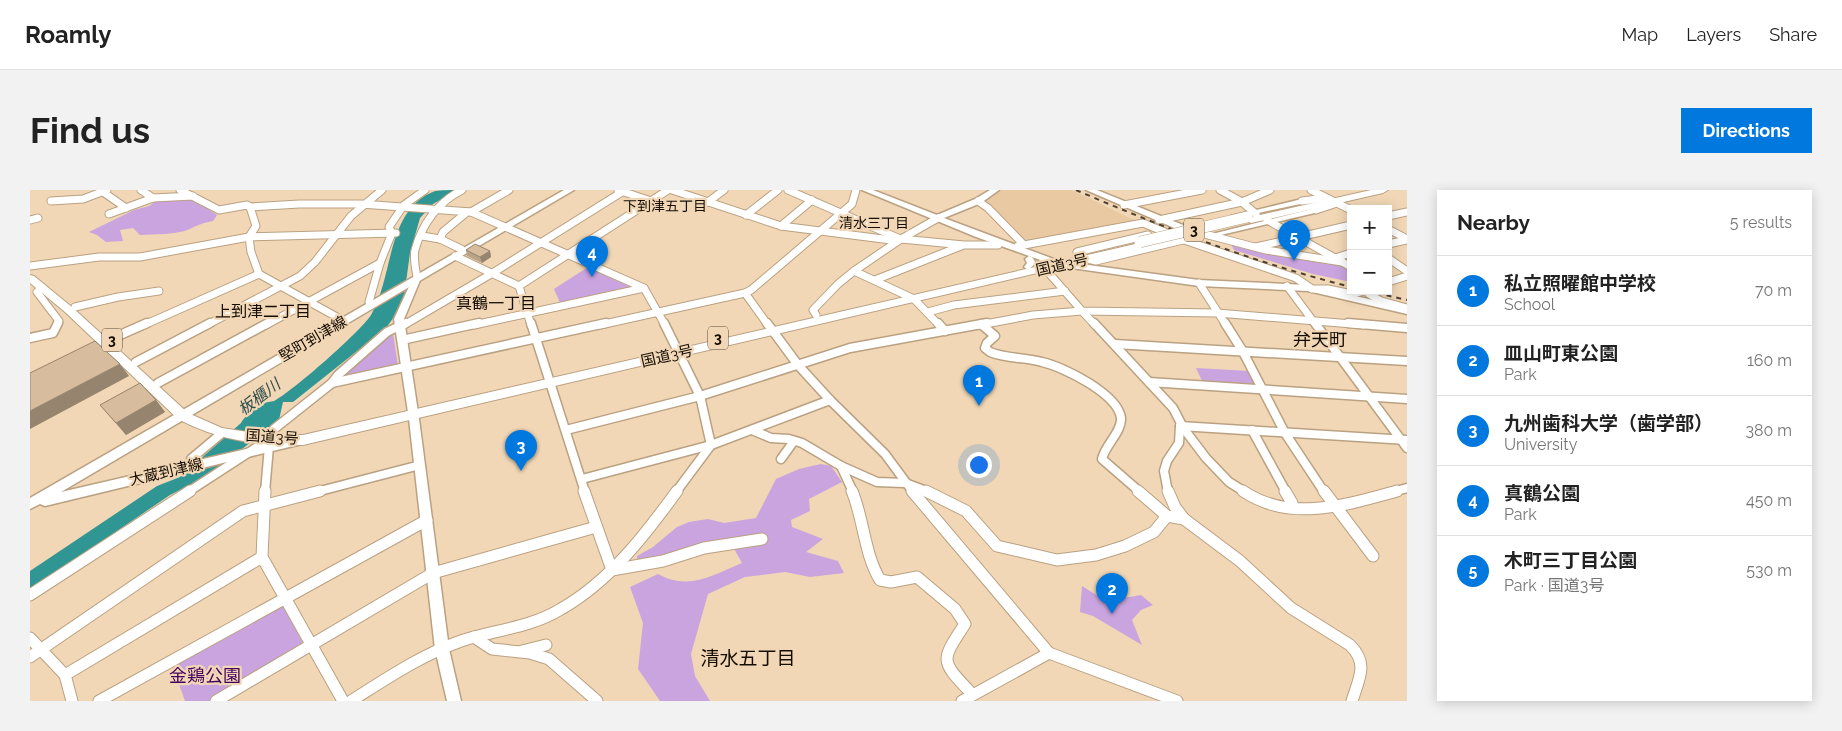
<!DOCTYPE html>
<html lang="en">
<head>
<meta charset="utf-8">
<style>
	body { margin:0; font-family:Raleway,"Noto Sans JP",sans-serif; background:#f2f2f2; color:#222 }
	.controls { position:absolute; right:15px; top:15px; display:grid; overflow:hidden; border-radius:0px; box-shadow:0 2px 12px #0003 }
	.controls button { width:45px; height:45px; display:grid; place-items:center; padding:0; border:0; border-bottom:1px solid #e0e0e0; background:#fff; color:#222; font:25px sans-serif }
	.you { position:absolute; left:948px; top:274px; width:18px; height:18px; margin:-12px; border:4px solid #fff; border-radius:50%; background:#1a73e8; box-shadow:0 0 0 8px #1a73e833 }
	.badge { display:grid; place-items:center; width:32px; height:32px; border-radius:50%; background:#0078de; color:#fff; font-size:16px; font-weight:700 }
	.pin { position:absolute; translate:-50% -41px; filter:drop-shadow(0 1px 2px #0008) }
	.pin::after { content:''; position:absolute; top:26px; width:18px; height:15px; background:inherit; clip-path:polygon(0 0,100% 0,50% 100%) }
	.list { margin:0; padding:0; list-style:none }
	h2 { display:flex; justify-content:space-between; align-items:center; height:65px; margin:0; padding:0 20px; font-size:21px }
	h2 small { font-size:16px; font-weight:400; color:#767676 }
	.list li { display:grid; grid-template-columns:32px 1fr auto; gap:15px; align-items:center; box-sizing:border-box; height:70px; padding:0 20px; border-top:1px solid #e0e0e0 }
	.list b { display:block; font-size:19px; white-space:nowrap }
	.list p { margin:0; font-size:16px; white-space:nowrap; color:#767676 }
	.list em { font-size:16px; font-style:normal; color:#767676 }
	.map { position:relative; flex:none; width:1377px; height:511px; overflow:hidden; border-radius:0px }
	header { display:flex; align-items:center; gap:30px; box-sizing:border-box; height:70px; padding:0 25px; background:#fff; border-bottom:1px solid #e0e0e0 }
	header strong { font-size:24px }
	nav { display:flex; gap:28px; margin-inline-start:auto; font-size:18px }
	.intro { display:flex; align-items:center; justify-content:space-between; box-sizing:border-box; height:120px; padding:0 30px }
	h1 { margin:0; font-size:35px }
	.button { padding:12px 22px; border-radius:0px; background:#0078de; color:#fff; font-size:18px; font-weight:700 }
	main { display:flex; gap:30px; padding:0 30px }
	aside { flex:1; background:#fff; border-radius:0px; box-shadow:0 2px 12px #0003 }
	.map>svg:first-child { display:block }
	.built { fill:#e8c9a2 }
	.green { fill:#caa4df }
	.water { fill:#309694 }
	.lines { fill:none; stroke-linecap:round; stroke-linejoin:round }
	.minor-far2-casing { stroke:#baa181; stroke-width:9 }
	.minor-far1-casing { stroke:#baa181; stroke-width:11 }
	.minor-casing { stroke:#baa181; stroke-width:13 }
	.tertiary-casing { stroke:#baa181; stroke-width:3 }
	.secondary-casing { stroke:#baa181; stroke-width:3 }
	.trunk-casing { stroke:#baa181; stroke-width:2 }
	.minor-far2 { stroke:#fff; stroke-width:7 }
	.minor-far1 { stroke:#fff; stroke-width:8 }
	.minor { stroke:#fff; stroke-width:11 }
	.tertiary { fill:#fff; fill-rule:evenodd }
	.secondary { fill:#fff; fill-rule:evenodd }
	.trunk { fill:#fff; fill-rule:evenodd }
	.rail { stroke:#4f4131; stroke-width:2; stroke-dasharray:5 5; stroke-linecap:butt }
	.trunk-bridge-casing { stroke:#baa181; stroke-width:12; stroke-linecap:butt }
	.trunk-bridge { stroke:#fff; stroke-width:11 }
	.wall { fill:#b9a387 }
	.shaded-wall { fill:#96846e }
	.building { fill:#d7bd9d; stroke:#96846e }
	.labels { text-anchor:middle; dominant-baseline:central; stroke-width:4.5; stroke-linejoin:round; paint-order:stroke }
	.far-neighbourhood-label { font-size:14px; fill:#150c02; stroke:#f1d7b5 }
	.shield { fill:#f1d7b5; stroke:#574938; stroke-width:1 }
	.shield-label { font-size:14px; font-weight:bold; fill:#150c02 }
	.street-label { font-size:15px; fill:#150c02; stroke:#f1d7b5 }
	.neighbourhood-label { font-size:16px; fill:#150c02; stroke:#f1d7b5 }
	.water-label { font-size:16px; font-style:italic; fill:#2d4c4b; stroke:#f1d7b5 }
	.quarter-label { font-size:18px; fill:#150c02; stroke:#f1d7b5 }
	.near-park-label { font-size:18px; fill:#45015e; stroke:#f1d7b5 }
	.near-neighbourhood-label { font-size:19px; fill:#150c02; stroke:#f1d7b5 }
</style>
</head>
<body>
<header>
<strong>Roamly</strong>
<nav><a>Map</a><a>Layers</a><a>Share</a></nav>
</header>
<div class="intro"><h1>Find us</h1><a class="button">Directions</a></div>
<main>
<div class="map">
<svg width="1377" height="511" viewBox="0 0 1377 511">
	<rect width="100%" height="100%" fill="#f1d7b5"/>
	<!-- built -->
	<polygon class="built" points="965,0 1042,0 1108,32 994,52 952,12"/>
	<!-- green -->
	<g class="green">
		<path d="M157 9 168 12 187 25 183 31C173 33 168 35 160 39 146 45 125 44 110 45L103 38 90 40 93 51 76 52 67 45 59 42 104 20 119 16 125 12Z"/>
		<polygon points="1201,54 1308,73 1321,79 1321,92 1283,84 1204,60"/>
		<polygon points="558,77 603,98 531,115 524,99"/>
		<polygon points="361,143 363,143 368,176 310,189"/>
		<polygon points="1166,178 1220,181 1228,195 1173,193"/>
		<path d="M791 274 801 276 812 292 779 309 780 321 761 330 762 337 793 349 776 362 808 371 814 383 780 387 755 382 715 387 678 404 661 464 665 486 680 511H630L608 479 613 433 600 397 628 384C659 401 683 385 712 373L698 348 607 372V366L623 357 647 337 659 332 678 329 694 333 726 328 746 289 769 279Z"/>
		<polygon points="1052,396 1076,411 1111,405 1123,415 1111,420 1102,430 1112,455 1063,426 1050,422"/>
		<polygon points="252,414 274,455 180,511 155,511 142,475"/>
	</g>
	<!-- water -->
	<path class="water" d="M428 0 403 14 390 28 380 63 374 107 364 127 356 138 263 212H253L249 230 179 285 140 305 0 400V381L127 296 150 287 211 233C215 226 226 216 233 213 237 212 241 212 244 211 263 201 330 142 341 125 364 86 356 19 405 1 411 0 421 0 428 0Z"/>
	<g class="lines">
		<defs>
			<g id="minor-far2">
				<polyline points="111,0 123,8 163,6"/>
				<polyline points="150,0 189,20 217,15 220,17 269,14 331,14 441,22 614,98 635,135"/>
				<polyline points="588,0 621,11"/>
				<polyline points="642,0 751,36 861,50 871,49"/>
				<polyline points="758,0 868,48"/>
				<polyline points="1190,0 1212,12 1226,24"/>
				<polyline points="1281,0 1321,20"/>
				<polyline points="73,2 96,18"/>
				<polyline points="21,11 53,9 77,0"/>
				<polyline points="948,11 958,18 994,55 988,56"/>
				<polyline points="1272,11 1295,8"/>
				<polyline points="678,12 694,0"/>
				<polyline points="1094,15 1172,0"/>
				<polyline points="220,17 226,36 219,47 221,62 229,84 314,131"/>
				<polyline points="1286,20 1304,14 1303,12"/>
				<polyline points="441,22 479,0"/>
				<polyline points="79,24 123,8"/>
				<polyline points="716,25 748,0"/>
				<polyline points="1358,26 1377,22"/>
				<polyline points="908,28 871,49 934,55 968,55"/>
				<polyline points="0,30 8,28"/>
				<polyline points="1129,30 1212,12 1240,0"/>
				<polyline points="1237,30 1321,77"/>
				<polyline points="751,36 782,10"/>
				<polyline points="1358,39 1377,49"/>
				<polyline points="1159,40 1236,60 1312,72"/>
				<polyline points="392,46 410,49 413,42 437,22"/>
				<polyline points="410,49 431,59"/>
				<polyline points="1358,54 1377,50"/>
				<polyline points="994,55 1113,33 1154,50 1266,88 1282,99 1298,99 1322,104 1334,101"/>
				<polyline points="1226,57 1321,35"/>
				<polyline points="1048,65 1047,62 1118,45"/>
				<polyline points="425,66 489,96 501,135"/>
				<polyline points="1358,68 1377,81"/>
				<polyline points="1058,69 1066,71 1153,50"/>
				<polyline points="1302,69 1321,63"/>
				<polyline points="1011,74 1052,121 1187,123 1334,135"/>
				<polyline points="0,76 69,67 110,67 219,47 366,43"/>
				<polyline points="824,81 884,109 909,135"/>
				<path d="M387 88C386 80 383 68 385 60 392 34 408 12 432 0"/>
				<polyline points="845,90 931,56"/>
				<polyline points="1358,92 1377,86"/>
				<polyline points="1169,93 1196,135"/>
				<polyline points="489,96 638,0"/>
				<polyline points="1257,96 1286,135"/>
				<polyline points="13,98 7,102 29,131 27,135"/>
				<polyline points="1341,101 1339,104 1351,111 1377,118"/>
				<polyline points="715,103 738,135"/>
				<polyline points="341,115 339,112 350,73 362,43 359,37 374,15 395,0"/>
				<polyline points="45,117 88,107 129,101"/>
				<polyline points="898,122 924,115 1035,101"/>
				<polyline points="786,125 783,120 808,94 824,81 871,49"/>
				<polyline points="114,135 229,84"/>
				<polyline points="177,135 270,86 285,72 321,26 352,0"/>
				<polyline points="236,135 350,73"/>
				<polyline points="374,135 461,84 592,2"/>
				<polyline points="444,135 614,98"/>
				<polyline points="570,135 715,103 721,100 822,14 826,0"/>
				<polyline points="950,135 1003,125 1052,121 1065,135"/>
			</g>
			<g id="minor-far1">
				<polyline points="501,133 555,302"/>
				<polyline points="634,133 670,206 681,255 646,302"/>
				<polyline points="737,133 768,175 800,210 855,264 883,302"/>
				<polyline points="908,133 915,141"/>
				<polyline points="1064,133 1143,218 1154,239 1176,268 1199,292 1215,302"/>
				<polyline points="1195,133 1212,160 1255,243 1294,302"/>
				<polyline points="1285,133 1377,258"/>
				<polyline points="1318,133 1377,138"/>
				<path d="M951 134 965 146 957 153 955 158 960 162C977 169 995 167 1012 172 1034 177 1088 204 1091 228 1092 242 1075 255 1072 269L1110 302"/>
				<polyline points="0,148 23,143 28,133"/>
				<polyline points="81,149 117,133"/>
				<polyline points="372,150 449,133"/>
				<polyline points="1085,154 1377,171"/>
				<polyline points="106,172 180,133"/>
				<polyline points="1119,192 1377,209"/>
				<polyline points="128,193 238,133"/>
				<polyline points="302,193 576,133"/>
				<polyline points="1150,236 1377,250"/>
				<polyline points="536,240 670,206 820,158 957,133"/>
				<polyline points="722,240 741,248 759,249 772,253 811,276 847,292 875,293 899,302"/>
				<polyline points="1222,240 1256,302"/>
				<polyline points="161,269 192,243"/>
				<polyline points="751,269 764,251"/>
				<polyline points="811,276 823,302"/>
				<polyline points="552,289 681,255 800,210"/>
				<polyline points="158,302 238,250"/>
				<polyline points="235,302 240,245 244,239 302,193 308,185 357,142 376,133"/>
				<polyline points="286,302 390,275"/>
				<polyline points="1138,302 1134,281 1137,271 1149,253 1150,236"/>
				<polyline points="1362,302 1377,298"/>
			</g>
			<g id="minor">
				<polyline points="235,301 232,367 313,511"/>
				<polyline points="554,301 582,380"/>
				<path d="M822 301C834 330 834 363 850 390L861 392 887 387 925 419 935 434C910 472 910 470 942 504"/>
				<polyline points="882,301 1019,463 1147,511"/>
				<polyline points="896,301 936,321 967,356 1027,370 1066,365 1095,356 1124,342 1137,326"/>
				<polyline points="1108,301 1137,326 1154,329"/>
				<path d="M1138 301 1145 317 1154 329 1210 371 1261 418 1320 455C1339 474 1329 488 1322 511"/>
				<path d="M1213 301C1260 333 1316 315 1367 301"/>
				<polyline points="1255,301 1262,313"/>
				<polyline points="1294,301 1343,366"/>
				<polyline points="582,380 633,371 674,358 732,349"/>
				<polyline points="0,405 160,301"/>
				<polyline points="444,447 462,459 500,463 519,469 567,511"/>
				<polyline points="0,448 35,485 42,511"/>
				<polyline points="492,461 516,455"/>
				<polyline points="0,467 213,321 290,301"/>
				<polyline points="35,485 232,367"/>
				<polyline points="69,511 397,330"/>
				<polyline points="186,511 403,383 566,337"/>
				<path d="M321 511C356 489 391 465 431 451 464 440 500 438 531 419 580 391 615 345 647 301"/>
				<polyline points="932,511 1019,463"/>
			</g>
			<g id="tertiary">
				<polygon points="832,0 843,0 907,25 945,9 960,0 969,0 951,13 914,28 1029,71 1169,90 1278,95 1377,118 1377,124 1278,101 1169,96 1027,76 946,47"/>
				<polygon points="1056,0 1067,0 1153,35 1165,33 1169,35 1165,37 1149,40"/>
				<polygon points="1272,9 1275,9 1275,13 1205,28 1201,26"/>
				<polygon points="1286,18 1290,20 1289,22 1178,48 1174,46"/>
				<polygon points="999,66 1002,67 1006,73 998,80 994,77 997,73 995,69"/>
				<polygon points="387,85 391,88 374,129 389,229 419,459 431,511 417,511 405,459 379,229 364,129 383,88"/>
			</g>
			<polygon id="secondary" points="534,0 544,0 31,302 268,247 272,248 274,251 272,254 15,316 10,314 0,319 0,308"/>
			<g id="trunk">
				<polygon points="1341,0 1358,0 1353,3 1221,33 1216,30 1221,27"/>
				<path d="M1114 52 1118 53 1119 55 1118 57 273 255C226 255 190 251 148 229L35 122 0 93V85L4 86 43 118 158 223 192 238 238 245H273Z"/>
			</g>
		</defs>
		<!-- minor-far2 casing -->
		<use href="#minor-far2" class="minor-far2-casing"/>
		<!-- minor-far1 casing -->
		<use href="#minor-far1" class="minor-far1-casing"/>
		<!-- minor casing -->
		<use href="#minor" class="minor-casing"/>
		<!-- tertiary casing -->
		<use href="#tertiary" class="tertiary-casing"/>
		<!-- secondary casing -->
		<use href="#secondary" class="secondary-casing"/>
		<!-- trunk casing -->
		<use href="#trunk" class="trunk-casing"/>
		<!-- minor-far2 -->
		<use href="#minor-far2" class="minor-far2"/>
		<!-- minor-far1 -->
		<use href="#minor-far1" class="minor-far1"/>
		<!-- minor -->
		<use href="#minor" class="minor"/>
		<!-- tertiary -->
		<use href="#tertiary" class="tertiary"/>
		<!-- secondary -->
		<use href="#secondary" class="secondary"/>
		<!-- trunk -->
		<use href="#trunk" class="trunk"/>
		<!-- rail -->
		<g class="rail">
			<path d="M1046 0C1136 39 1226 73 1321 97"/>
			<polyline points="1337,101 1377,110"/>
		</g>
		<defs>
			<polyline id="trunk-bridge" points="1110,52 1217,27"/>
		</defs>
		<!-- trunk-bridge casing -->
		<use href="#trunk-bridge" class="trunk-bridge-casing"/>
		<!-- trunk-bridge -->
		<use href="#trunk-bridge" class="trunk-bridge"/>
	</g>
	<!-- wall -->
	<g class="wall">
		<polygon points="436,60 460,61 461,67 452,73 437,66"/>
		<polygon points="126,210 135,222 96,245 70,215"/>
	</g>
	<!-- shaded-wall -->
	<g class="shaded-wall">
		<polygon points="460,61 461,67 452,73 450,67"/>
		<polygon points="90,174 99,186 0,239 0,221"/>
		<polygon points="126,210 135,222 96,245 86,233"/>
	</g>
	<!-- building -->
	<g class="building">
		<polygon points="445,54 460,61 450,67 436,60"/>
		<polygon points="65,151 90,174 0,221 0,183"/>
		<polygon points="110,193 126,210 86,233 70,215"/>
	</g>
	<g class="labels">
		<!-- far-neighbourhood labels -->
		<g class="far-neighbourhood-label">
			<text x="635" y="16">下到津五丁目</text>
			<text x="844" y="33">清水三丁目</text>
		</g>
		<!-- shield labels -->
		<g class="shield">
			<rect x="1154" y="28.5" width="20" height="23" rx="4"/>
			<rect x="678" y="136.5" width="20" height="23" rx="4"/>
			<rect x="72" y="138.5" width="20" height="23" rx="4"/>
		</g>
		<g class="shield-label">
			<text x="1164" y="40">3</text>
			<text x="688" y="148">3</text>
			<text x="82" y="150">3</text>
		</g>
		<!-- street labels -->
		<g class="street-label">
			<text transform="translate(1032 75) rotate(-13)">国道3号</text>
			<text transform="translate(283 149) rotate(-30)">堅町到津線</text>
			<text transform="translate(637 166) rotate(-13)">国道3号</text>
			<text transform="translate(242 247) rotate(4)">国道3号</text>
			<text transform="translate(136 282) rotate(-13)">大蔵到津線</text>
		</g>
		<!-- neighbourhood labels -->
		<g class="neighbourhood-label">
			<text x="466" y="113">真鶴一丁目</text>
			<text x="233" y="121">上到津二丁目</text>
		</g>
		<!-- water labels -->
		<g class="water-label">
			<text transform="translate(229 207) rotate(-37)">板櫃川</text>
		</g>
		<!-- quarter labels -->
		<g class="quarter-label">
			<text x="1290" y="149">弁天町</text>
		</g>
		<!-- near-park labels -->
		<g class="near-park-label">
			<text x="175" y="485">金鶏公園</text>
		</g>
		<!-- near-neighbourhood labels -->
		<g class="near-neighbourhood-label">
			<text x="718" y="468">清水五丁目</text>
		</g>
	</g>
</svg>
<div class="controls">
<button>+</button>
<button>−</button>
</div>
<div class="you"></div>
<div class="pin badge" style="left:949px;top:216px">1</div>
<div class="pin badge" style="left:1082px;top:424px">2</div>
<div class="pin badge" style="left:491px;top:281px">3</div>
<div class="pin badge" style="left:562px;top:87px">4</div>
<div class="pin badge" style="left:1264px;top:71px">5</div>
</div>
<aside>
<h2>Nearby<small>5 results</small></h2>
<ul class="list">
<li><span class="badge">1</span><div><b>私立照曜館中学校</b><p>School</p></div><em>70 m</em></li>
<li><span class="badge">2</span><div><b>皿山町東公園</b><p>Park</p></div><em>160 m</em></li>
<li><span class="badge">3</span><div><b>九州歯科大学（歯学部）</b><p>University</p></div><em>380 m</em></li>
<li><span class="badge">4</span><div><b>真鶴公園</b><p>Park</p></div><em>450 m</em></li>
<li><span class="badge">5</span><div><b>木町三丁目公園</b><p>Park · 国道3号</p></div><em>530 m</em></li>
</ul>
</aside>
</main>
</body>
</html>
